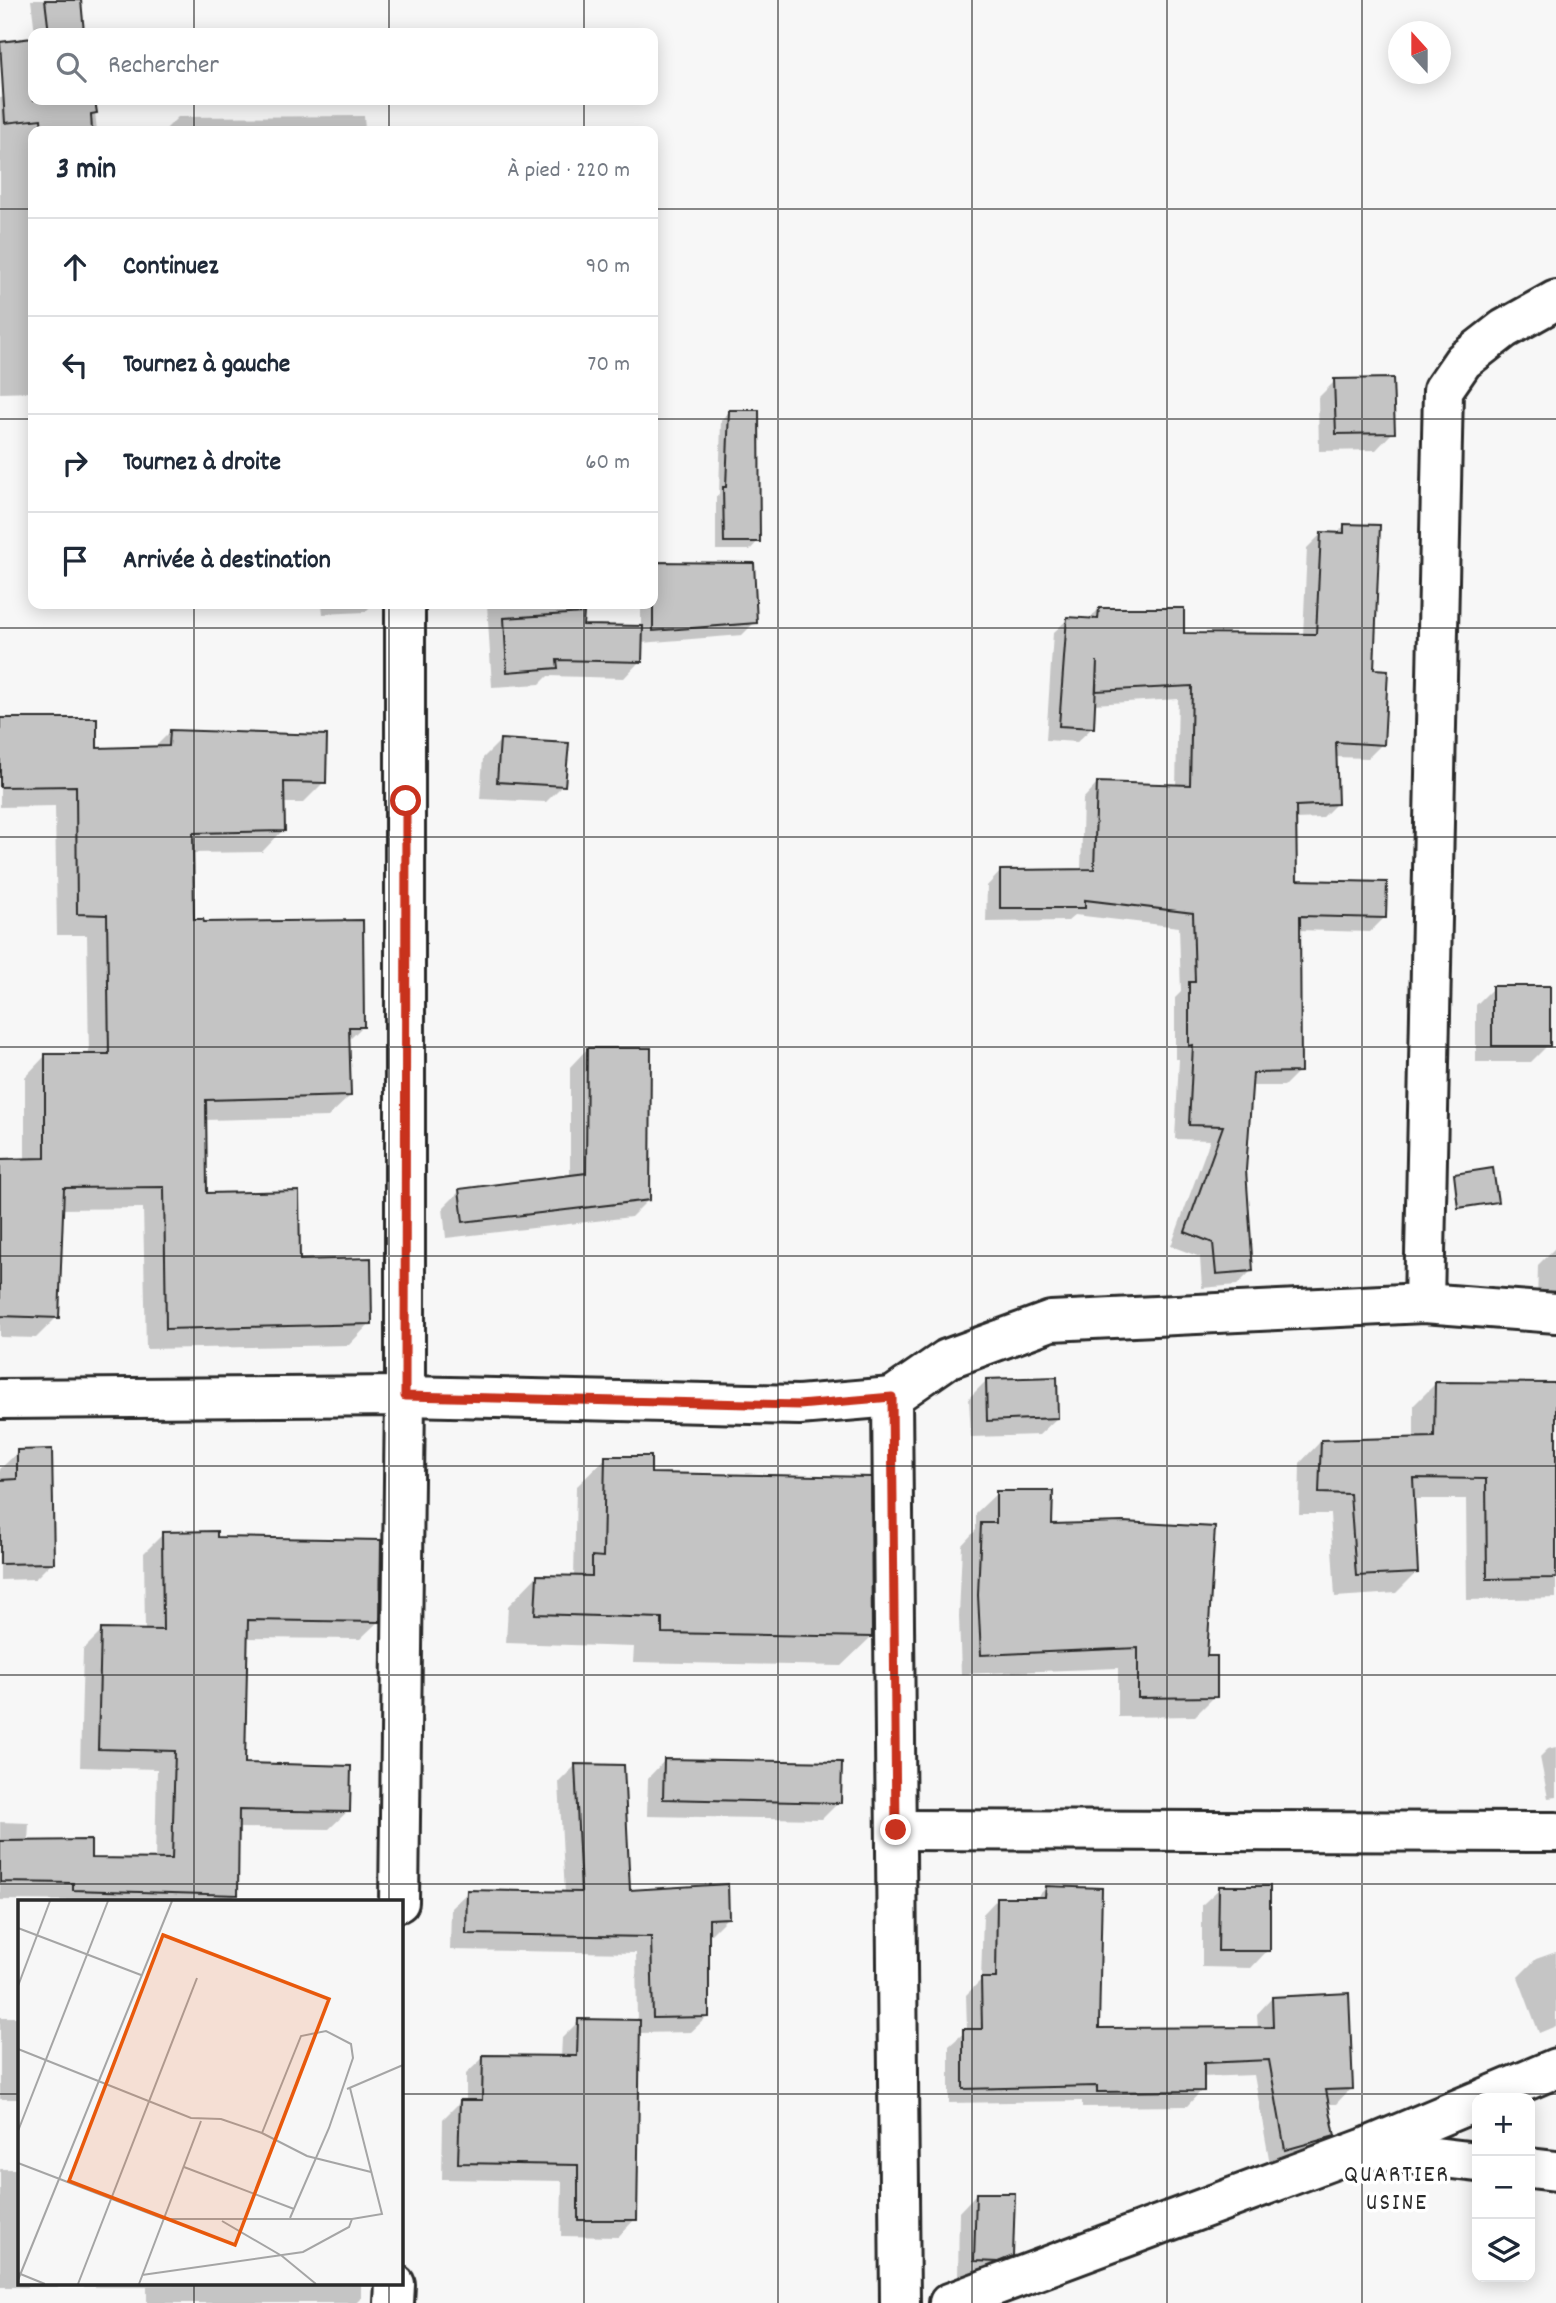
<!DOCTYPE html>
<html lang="fr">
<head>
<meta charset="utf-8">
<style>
	body { margin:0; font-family:Dekko,sans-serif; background:#f2f2f3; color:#1f2937 }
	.controls { position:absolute; right:21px; bottom:21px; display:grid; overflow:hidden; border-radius:14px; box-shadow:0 4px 18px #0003 }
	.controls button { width:63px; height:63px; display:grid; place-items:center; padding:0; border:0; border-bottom:2px solid #e0e1e3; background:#fff; color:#1f2937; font:35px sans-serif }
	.compass { position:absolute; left:1388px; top:21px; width:63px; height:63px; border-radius:50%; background:#fff; box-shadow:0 4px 18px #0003; rotate:339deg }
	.stop { position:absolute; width:21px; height:21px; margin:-16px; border:5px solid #c8321e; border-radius:50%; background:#fff }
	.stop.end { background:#c8321e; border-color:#fff; box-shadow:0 2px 7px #0008 }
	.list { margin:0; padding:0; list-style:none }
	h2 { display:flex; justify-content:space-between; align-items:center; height:91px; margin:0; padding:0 28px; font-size:30px }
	h2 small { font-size:23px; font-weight:400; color:#747a83 }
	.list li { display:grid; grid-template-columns:46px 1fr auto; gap:21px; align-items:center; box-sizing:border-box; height:98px; padding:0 28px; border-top:2px solid #e0e1e3 }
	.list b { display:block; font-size:26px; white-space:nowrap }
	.list em { font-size:23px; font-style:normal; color:#747a83 }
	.icon { flex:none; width:38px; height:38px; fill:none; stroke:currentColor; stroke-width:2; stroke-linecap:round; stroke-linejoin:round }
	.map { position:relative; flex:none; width:1556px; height:2303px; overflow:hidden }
	.search { position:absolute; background:#fff; box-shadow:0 4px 18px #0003; left:28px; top:28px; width:630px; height:77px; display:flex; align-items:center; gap:18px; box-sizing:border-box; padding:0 24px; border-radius:14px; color:#747a83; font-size:26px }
	.panel { position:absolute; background:#fff; box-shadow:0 4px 18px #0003; left:28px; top:126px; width:630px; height:483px; border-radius:14px }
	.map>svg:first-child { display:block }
	.shadow { fill:#0003 }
	.building { fill:#c4c4c4; stroke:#2b2b2b; stroke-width:2 }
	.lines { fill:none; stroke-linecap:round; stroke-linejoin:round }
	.minor-casing { stroke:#2b2b2b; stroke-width:44 }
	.minor { stroke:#fff; stroke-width:38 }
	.route { stroke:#c8321e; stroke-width:9 }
	.grid { fill:none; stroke:#2b2b2b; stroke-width:2; stroke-opacity:0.55 }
	.labels { text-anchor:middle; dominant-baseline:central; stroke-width:7; stroke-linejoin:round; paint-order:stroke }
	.neighbourhood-label { font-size:24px; letter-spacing:2px; fill:#2b2b2b; stroke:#fff }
	.inset-road { fill:none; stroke:#a5a5a5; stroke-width:2 }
	.view { fill:#e8590c; fill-opacity:0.15; stroke:#e8590c; stroke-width:3.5 }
	.inset-edge { fill:none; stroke:#2b2b2b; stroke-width:3.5 }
</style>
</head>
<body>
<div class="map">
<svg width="1556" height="2303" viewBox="0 0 1556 2303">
	<rect width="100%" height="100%" fill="#f7f7f7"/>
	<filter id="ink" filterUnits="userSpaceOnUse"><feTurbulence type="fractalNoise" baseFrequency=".0143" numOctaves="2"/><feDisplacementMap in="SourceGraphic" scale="14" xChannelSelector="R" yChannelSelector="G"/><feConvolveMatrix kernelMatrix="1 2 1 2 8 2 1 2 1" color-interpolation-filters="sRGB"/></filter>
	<g filter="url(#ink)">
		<!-- shadow -->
		<g class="shadow">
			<polygon points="31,0 79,0 82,33 35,33"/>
			<polygon points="33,92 33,100 165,100 94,103 97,131 33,131 33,392 0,393 0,98"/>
			<polygon points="364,116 365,131 164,131 178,117"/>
			<polygon points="1335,381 1393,432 1376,450 1319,451 1318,398"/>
			<polygon points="730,411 758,541 750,550 716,550 716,497 719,495 721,420"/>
			<polygon points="1345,525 1372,670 1382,744 1368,758 1335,757 1337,803 1322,818 1295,819 1295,881 1385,917 1370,932 1298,930 1299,1071 1284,1086 1250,1086 1244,1170 1252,1270 1237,1285 1202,1288 1200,1257 1171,1246 1210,1140 1175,1139 1179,1059 1175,1059 1175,998 1181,992 1179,927 1075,915 1068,921 986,922 987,886 1001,871 1081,870 1083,799 1097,784 1176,786 1178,699 1093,704 1092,728 1077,742 1046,740 1053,633 1068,619 1088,620 1099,609 1182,635 1303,636 1307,548 1321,534 1336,534"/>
			<polygon points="654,564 755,622 742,635 641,643 640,661 624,678 548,676 540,684 492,687 487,604 582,604 581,626 641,628 641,604 653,604"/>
			<polygon points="322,604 373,604 365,612 323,614"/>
			<polygon points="0,720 95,750 154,748 170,732 324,782 303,803 283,803 283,830 262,852 191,853 192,921 363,1026 348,1041 350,1096 328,1117 205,1120 206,1195 298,1261 370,1323 349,1345 146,1349 143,1208 62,1209 57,1317 36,1338 0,1337 0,1161 25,1160 25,1077 46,1055 89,1056 87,935 57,935 55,806 0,807"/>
			<polygon points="500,741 563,785 546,802 480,799 483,758"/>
			<polygon points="1493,988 1548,1045 1531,1062 1476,1062 1476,1005"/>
			<polygon points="587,1049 649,1199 631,1217 446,1238 443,1208 460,1191 570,1177 570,1067"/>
			<polygon points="1555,1248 1556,1308 1537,1308 1538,1265"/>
			<polygon points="986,1381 1057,1418 1039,1435 971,1437 969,1398"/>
			<polygon points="1435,1384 1556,1385 1556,1598 1467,1600 1466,1499 1412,1499 1417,1572 1396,1593 1335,1597 1330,1514 1299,1514 1300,1463 1321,1441 1414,1439 1414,1405"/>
			<polygon points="18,1452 52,1562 35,1579 0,1580 0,1469"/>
			<polygon points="606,1458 649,1475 871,1637 841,1666 633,1662 634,1647 506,1643 508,1606 537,1576 574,1577 576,1487"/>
			<polygon points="997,1493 1051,1525 1215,1696 1195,1716 1118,1717 1118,1668 961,1674 959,1616 962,1545 976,1530 976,1513"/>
			<polygon points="163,1534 215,1538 379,1621 360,1639 246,1638 243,1765 348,1811 329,1829 237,1828 236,1895 228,1902 0,1900 0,1822 29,1823 28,1842 90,1860 155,1861 157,1769 80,1767 83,1650 102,1631 145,1632 144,1553"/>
			<polygon points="1556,1747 1556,1797 1548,1798 1540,1757 1548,1749"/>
			<polygon points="665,1760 839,1802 822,1819 647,1816 648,1778"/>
			<polygon points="575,1766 629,1891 728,1917 711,1934 707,1934 708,2016 691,2032 638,2033 635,2219 618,2237 561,2236 562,2181 442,2179 443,2119 460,2102 466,2102 466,2074 484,2057 561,2058 562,2038 579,2021 637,2022 636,1953 450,1950 451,1908 468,1892 565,1894 559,1782"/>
			<polygon points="1046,1888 1097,2029 1258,2029 1257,2014 1272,1998 1351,2088 1336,2104 1327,2104 1333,2135 1317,2151 1270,2164 1254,2075 1202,2077 1202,2090 1187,2106 1082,2107 1082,2101 949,2103 949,2046 967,2030 966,1995 981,1980 983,1914 998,1898 1035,1899"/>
			<polygon points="1220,1888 1268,1950 1251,1968 1202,1967 1202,1905"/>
			<polygon points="1556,1952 1556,2026 1539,2033 1518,1977 1536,1959"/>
			<rect x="0" y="2017" width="19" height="82"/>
			<polygon points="0,2169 19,2169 19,2284 361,2284 361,2298 356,2303 147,2303 147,2287 0,2287"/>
			<polygon points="976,2194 1012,2255 994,2272 979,2278 958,2278 959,2212"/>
		</g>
		<!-- building -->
		<g class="building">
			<polygon points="45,0 81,0 84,32 89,33 49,33"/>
			<polygon points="33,38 33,100 95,100 97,113 91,114 92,131 42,131 41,119 5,123 0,42"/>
			<polygon points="1393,378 1395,433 1336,434 1334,379"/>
			<polygon points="729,410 759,410 760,542 724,542 723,487 726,487"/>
			<polygon points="1344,524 1380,525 1374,669 1388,670 1384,745 1336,742 1338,804 1296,806 1297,880 1387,882 1386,918 1300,916 1301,1072 1253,1073 1246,1170 1253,1271 1216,1274 1213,1243 1185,1232 1223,1126 1189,1125 1193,1045 1189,1046 1189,982 1195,982 1193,913 1085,900 1085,908 1000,908 1000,870 1094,869 1097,782 1190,785 1192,686 1096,691 1097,661 1094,728 1059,726 1067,617 1098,619 1099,608 1184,608 1184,633 1316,634 1321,532 1344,533"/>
			<polygon points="653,562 754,563 757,623 653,631"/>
			<polygon points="584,613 583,625 643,626 642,662 557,660 558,668 507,672 504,618"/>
			<polygon points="0,718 97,718 97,748 169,746 170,730 327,735 326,783 284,782 285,831 193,833 194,919 203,919 204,922 363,920 364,1027 349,1027 351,1096 206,1100 207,1193 299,1191 300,1260 371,1258 372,1324 166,1329 164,1187 64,1188 59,1318 0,1316 0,1159 45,1158 45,1054 109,1054 107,915 77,914 76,786 0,787"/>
			<polygon points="500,739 569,743 565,786 497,782"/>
			<rect x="1492" y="986" width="58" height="60"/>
			<polygon points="587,1048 651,1048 650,1200 463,1222 459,1189 586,1173"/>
			<polygon points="1493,1168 1498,1202 1458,1208 1454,1174"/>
			<polygon points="1057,1377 1058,1418 987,1421 986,1379"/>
			<polygon points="1435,1382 1556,1383 1556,1578 1487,1579 1486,1479 1413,1478 1418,1573 1356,1576 1350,1494 1319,1493 1321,1440 1434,1437"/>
			<polygon points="52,1449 54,1563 0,1564 0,1480 17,1479 17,1450"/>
			<polygon points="605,1456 651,1456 651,1473 871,1477 872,1637 662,1633 662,1618 535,1614 537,1575 592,1576 592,1556 603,1557"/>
			<polygon points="996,1491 1053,1491 1052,1524 1123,1522 1215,1527 1207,1656 1217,1656 1217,1697 1138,1698 1138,1648 981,1655 978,1595 981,1523 996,1523"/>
			<polygon points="217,1531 217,1537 381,1540 380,1622 248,1620 245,1763 351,1766 350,1812 239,1810 238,1895 73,1890 73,1883 0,1882 0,1841 91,1840 91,1858 172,1859 175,1751 98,1749 101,1629 163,1630 162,1532"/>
			<polygon points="664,1759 842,1762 841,1803 663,1799"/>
			<polygon points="575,1764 624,1765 630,1890 728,1884 729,1918 709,1919 709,2017 653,2018 651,1937 466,1934 467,1890 581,1892"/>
			<polygon points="1046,1886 1102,1888 1099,2028 1273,2027 1272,1997 1349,1993 1353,2089 1326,2090 1335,2136 1285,2150 1269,2060 1204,2063 1204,2091 1097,2092 1097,2086 963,2089 963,2029 982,2029 981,1978 996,1978 997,1897 1045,1897"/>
			<polygon points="1219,1886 1270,1886 1270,1951 1218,1951"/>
			<polygon points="578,2019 640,2020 637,2220 578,2220 578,2165 458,2163 460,2100 482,2100 483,2055 577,2056"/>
			<polygon points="976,2193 1015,2193 1013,2256 998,2262 974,2261"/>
		</g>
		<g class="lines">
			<defs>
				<g id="minor">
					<polyline points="1424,1303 1443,390 1463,361 1504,329 1556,300"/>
					<polyline points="892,1397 900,2303"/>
					<polyline points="0,1399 405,1396 799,1405 892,1397 947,1359 1051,1321 1424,1303 1556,1313"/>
					<polyline points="896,1830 1556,1832"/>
					<polyline points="399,1902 405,1396 405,604"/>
					<polyline points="1485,2098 1556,2068"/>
					<polyline points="1368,2149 1477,2162"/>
					<polyline points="1530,2168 1556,2171"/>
					<polyline points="394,2303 395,2284"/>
					<polyline points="949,2303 1365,2148 1477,2101"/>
				</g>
			</defs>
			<!-- minor casing -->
			<use href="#minor" class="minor-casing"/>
			<!-- minor -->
			<use href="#minor" class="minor"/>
		</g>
	</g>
	<g class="lines" filter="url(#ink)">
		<!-- route -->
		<polyline class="route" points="406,801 405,1396 799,1405 892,1397 896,1830"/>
	</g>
	<!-- grid -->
	<path class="grid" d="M194 0V33M389 0V33M584 0V33M778 0V2303M972 0V2303M1167 0V2303M1362 0V2303M194 100V131M389 100V131M584 100V131M0 209H33M653 209H1556M0 419H33M653 419H1556M194 604V1902M389 604V1902M584 604V2303M0 628H1556M0 837H1556M0 1047H1556M0 1256H1556M0 1466H1556M0 1675H1556M0 1884H1556M0 2094H19M401 2094H1556M194 2284V2303M389 2284V2303"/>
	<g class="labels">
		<!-- neighbourhood labels -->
		<g class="neighbourhood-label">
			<text x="1397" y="2176">QUARTIER<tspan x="1397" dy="28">USINE</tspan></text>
		</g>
	</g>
	<!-- overview -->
	<g transform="translate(18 1900)">
		<rect width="385" height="385" fill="#f7f7f7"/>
		<path class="inset-road" d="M0 28 123 75M0 86 32 1M0 149 173 218 203 219 244 233 289 256 353 272M329 189 385 165M0 231 90 1M244 233 283 136 308 131 333 144 335 158 311 228 272 318M0 263 146 319H334L364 314 332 188M166 267 276 309M204 321 264 356 298 384M0 373 27 384M124 375 285 352 331 327 334 319M0 380 154 1M60 384 179 78M121 384 183 221"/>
		<path class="view" d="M145 35 311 99 217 345 51 281Z"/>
		<rect width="385" height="385" class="inset-edge"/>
	</g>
</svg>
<div class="controls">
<button>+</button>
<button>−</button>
<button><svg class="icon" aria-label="layers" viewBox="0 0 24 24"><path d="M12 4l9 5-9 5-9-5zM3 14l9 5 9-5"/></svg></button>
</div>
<svg class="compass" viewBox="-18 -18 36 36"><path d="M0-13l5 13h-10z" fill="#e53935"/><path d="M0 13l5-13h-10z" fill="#747a83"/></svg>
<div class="stop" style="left:406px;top:801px"></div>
<div class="stop end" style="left:896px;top:1830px"></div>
<div class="search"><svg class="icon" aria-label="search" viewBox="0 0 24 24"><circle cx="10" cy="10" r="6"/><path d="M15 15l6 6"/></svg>Rechercher</div>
<section class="panel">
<h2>3 min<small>À pied · 220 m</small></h2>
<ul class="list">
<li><svg class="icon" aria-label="ahead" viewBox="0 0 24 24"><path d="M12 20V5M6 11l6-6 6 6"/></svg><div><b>Continuez</b></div><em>90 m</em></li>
<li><svg class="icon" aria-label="left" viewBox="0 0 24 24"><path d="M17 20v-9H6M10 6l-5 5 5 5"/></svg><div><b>Tournez à gauche</b></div><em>70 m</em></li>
<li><svg class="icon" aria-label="right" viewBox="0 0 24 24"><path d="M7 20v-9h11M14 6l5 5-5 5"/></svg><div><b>Tournez à droite</b></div><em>60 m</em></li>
<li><svg class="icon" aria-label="arrive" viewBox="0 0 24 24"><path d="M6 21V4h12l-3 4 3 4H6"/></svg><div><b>Arrivée à destination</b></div></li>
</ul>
</section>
</div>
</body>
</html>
